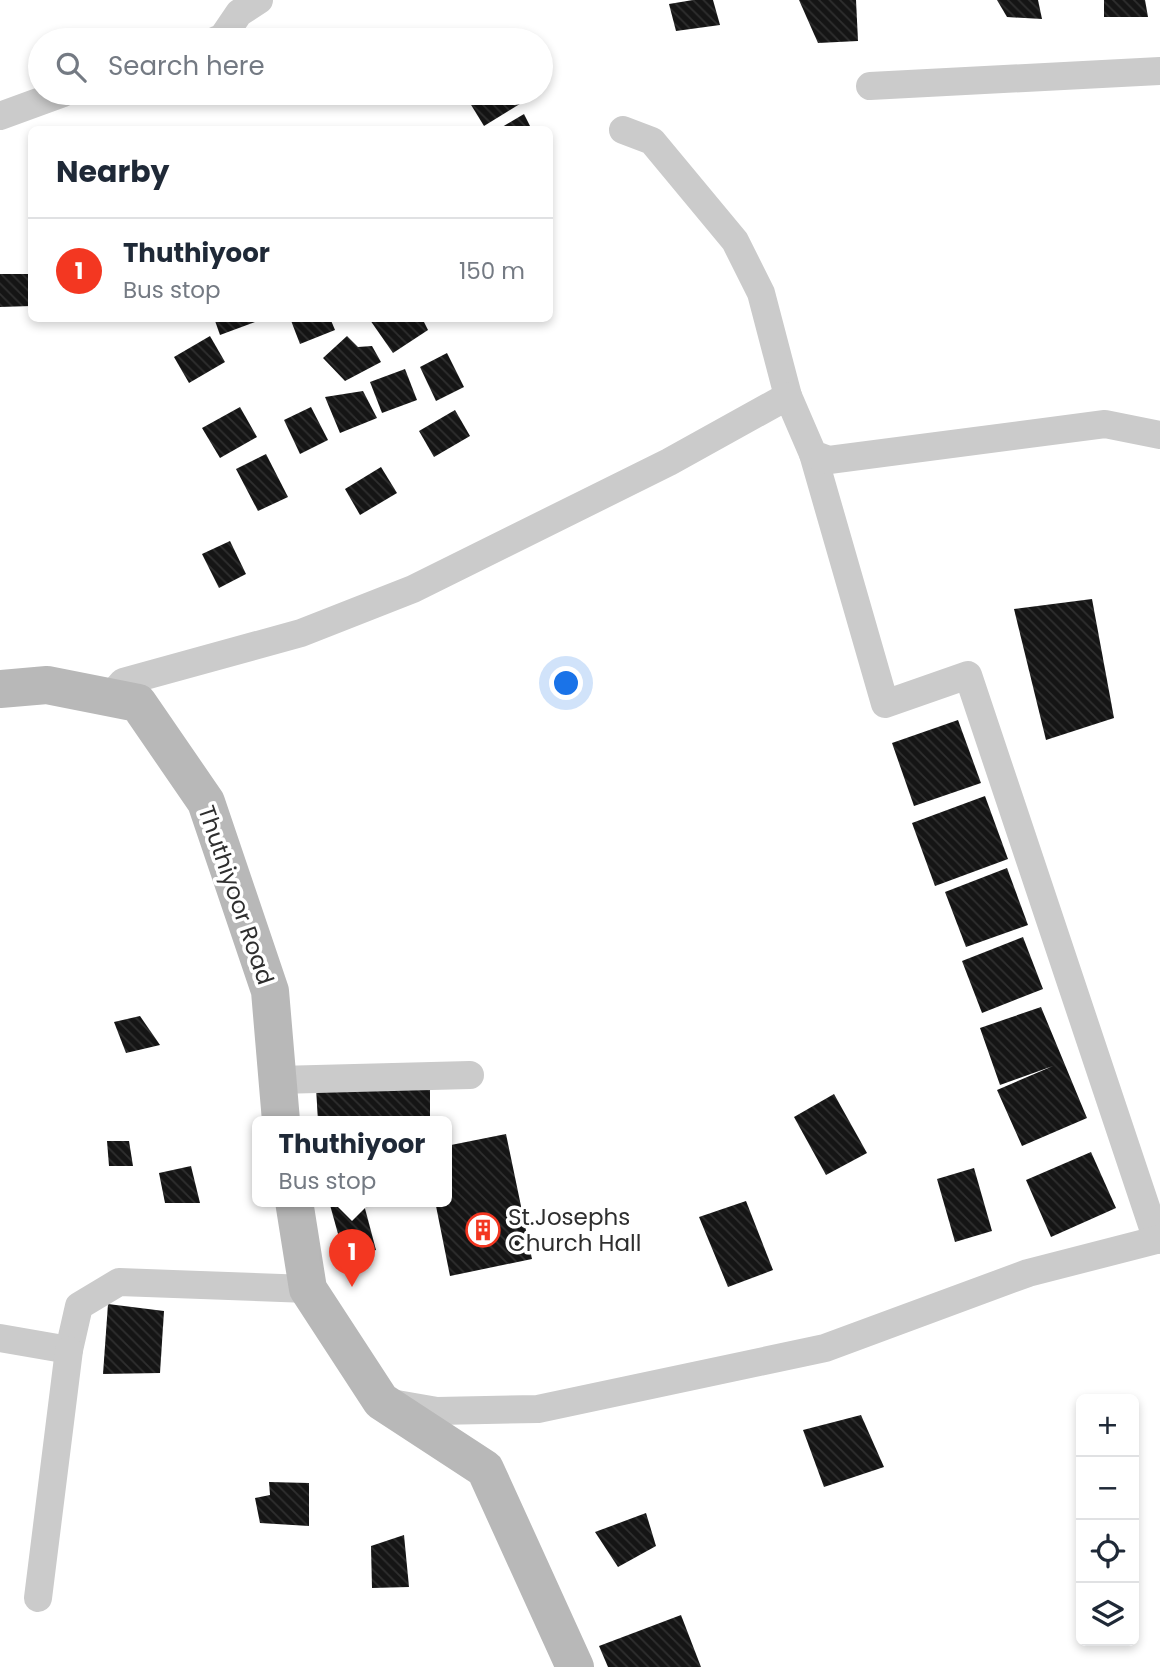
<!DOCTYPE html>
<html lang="en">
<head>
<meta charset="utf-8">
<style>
	body { margin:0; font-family:Poppins,sans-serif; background:#f6f6f7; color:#1f2937 }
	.controls { position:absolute; right:21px; bottom:21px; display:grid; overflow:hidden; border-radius:10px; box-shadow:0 4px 10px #0003 }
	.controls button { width:63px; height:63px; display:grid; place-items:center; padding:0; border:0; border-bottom:2px solid #e0e1e3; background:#fff; color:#1f2937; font:35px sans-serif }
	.you { position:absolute; left:567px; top:684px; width:24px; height:24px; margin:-18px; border:5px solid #fff; border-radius:50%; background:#1a73e8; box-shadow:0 0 0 10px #1a73e833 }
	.badge { display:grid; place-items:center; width:46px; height:46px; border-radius:50%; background:#f33721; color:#fff; font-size:23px; font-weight:700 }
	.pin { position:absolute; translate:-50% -58px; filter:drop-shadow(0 2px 4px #0008) }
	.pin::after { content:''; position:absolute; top:37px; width:24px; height:21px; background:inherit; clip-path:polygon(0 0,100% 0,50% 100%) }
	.popup { position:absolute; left:252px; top:1116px; width:200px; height:91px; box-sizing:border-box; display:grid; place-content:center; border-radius:10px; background:#fff; filter:drop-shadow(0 2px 5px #0005); font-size:23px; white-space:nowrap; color:#747a83 }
	.popup b { font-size:26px; color:#1f2937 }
	.popup::after { content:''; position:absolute; left:50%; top:100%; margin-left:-14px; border:14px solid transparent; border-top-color:#fff }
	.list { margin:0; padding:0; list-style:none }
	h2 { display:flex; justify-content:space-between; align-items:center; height:91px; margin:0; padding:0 28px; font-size:30px }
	h2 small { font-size:23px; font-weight:400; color:#747a83 }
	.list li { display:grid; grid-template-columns:46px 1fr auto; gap:21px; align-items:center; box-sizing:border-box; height:105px; padding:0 28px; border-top:2px solid #e0e1e3 }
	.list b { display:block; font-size:26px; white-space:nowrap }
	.list p { margin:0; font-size:23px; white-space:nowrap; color:#747a83 }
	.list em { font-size:23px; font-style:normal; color:#747a83 }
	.icon { flex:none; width:38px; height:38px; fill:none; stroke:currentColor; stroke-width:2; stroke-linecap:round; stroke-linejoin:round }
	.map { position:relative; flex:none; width:1160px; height:1667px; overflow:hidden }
	.search { position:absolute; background:#fff; box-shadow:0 4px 10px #0003; left:28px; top:28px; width:525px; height:77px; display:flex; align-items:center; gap:18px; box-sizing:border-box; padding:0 24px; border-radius:38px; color:#747a83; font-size:26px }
	.panel { position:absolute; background:#fff; box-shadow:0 4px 10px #0003; left:28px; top:126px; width:525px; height:196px; border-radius:10px }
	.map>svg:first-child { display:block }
	.building { fill:url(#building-back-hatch) }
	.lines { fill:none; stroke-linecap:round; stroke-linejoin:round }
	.minor { stroke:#cbcbcb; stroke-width:28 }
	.secondary { stroke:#b8b8b8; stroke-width:38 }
	.labels { text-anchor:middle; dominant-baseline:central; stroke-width:7; stroke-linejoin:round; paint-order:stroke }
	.street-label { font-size:23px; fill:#2e2e2e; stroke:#fff }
	.poi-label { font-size:23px; fill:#2e2e2e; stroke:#fff; text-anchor:start }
</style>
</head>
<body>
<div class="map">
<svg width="1160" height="1667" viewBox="0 0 1160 1667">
	<defs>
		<pattern id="building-back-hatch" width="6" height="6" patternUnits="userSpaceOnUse" patternTransform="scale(1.75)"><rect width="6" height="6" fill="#151515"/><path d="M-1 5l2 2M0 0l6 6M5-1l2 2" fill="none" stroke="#2f2f2f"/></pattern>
	</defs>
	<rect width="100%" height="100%" fill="#fff"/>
	<!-- building -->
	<g class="building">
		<polygon points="693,0 713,0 720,25 676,31 669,4"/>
		<polygon points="799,0 856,0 858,41 818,43"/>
		<polygon points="997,0 1038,0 1042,19 1007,17"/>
		<polygon points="1104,0 1145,0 1148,17 1104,17"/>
		<polygon points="469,93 517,93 523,102 484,126 465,95"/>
		<polygon points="524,114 532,130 497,130"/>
		<polygon points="0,274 32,274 32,306 0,307"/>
		<polygon points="214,318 254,318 255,322 220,335"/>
		<polygon points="290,318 330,318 335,330 300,344"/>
		<polygon points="374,318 422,318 428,330 393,353 370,320"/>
		<polygon points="210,336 225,362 189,383 174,357"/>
		<polygon points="347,336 358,347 372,346 381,362 345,381 323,358"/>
		<polygon points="447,353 464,387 436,401 420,367"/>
		<polygon points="405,369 417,400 382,413 370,382"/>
		<polygon points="363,391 377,418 340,433 325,397"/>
		<polygon points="240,407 257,437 220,458 202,428"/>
		<polygon points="311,407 328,440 300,454 284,420"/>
		<polygon points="455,410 470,436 434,457 419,431"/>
		<polygon points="266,454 288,497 258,511 236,469"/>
		<polygon points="381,467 397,493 360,515 345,489"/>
		<polygon points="230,541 246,574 219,588 202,554"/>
		<polygon points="1092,599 1114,718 1046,740 1014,609"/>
		<polygon points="958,720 981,783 914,806 892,743"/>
		<polygon points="985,796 1008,859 935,886 912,823"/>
		<polygon points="1007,868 1028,925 966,947 945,892"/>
		<polygon points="1023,937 1043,989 982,1013 962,961"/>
		<polygon points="1041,1007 1087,1118 1022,1146 997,1090 1053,1066 1000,1085 980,1028"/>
		<polygon points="140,1016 160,1045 126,1053 114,1022"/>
		<polygon points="430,1086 430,1121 318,1121 316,1088"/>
		<polygon points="834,1094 867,1153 826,1175 794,1117"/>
		<polygon points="506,1134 532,1259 450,1276 435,1201 446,1201 446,1146"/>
		<polygon points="107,1141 129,1141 133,1166 109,1166"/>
		<polygon points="1091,1152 1116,1208 1051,1237 1026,1180"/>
		<polygon points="191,1166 200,1203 165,1203 159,1173"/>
		<polygon points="974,1168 992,1231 955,1242 937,1179"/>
		<polygon points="344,1201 363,1201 376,1250 345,1259 330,1205"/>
		<polygon points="746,1201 773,1270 728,1287 699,1217"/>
		<polygon points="108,1304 164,1311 160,1373 103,1374"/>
		<polygon points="861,1415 884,1467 824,1487 803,1430"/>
		<polygon points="269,1482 309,1483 309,1526 260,1523 255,1498 270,1495"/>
		<polygon points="646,1513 656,1546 618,1567 595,1532"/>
		<polygon points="404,1535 409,1587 372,1588 371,1546"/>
		<polygon points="681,1615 701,1667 608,1667 599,1646"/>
	</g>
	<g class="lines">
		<!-- minor -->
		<g class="minor">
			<polyline points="216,40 222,38 239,13 259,0"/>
			<polyline points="870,86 1160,71"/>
			<polyline points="0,116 63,93"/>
			<polyline points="623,130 652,141 735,241 761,293 788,396"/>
			<polyline points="813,454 885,704 968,675 1157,1240"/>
			<polyline points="109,698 123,682 301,633 413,589 669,462 788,396 813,454 829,460 1105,424 1160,435"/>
			<polyline points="278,1080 470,1075"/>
			<polyline points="0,1338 69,1350 79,1306 119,1282 308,1289"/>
			<polyline points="391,1403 437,1411 538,1409 825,1348 1028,1273 1160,1239"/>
			<polyline points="38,1598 69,1350"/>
		</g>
		<!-- secondary -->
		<g class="secondary">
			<polyline points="0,689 47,685 138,703 206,802 270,991 281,1121"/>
			<polyline points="294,1201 308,1289 381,1401 485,1469 575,1667"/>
		</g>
	</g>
	<!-- icons -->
	<defs>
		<symbol id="building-ring" viewBox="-11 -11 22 22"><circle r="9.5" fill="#fff" stroke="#f33721" stroke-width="1.5"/><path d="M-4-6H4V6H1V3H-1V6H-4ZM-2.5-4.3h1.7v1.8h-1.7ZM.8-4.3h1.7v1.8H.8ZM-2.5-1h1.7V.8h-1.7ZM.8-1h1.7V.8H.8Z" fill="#f33721"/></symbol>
	</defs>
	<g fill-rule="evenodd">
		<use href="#building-ring" x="464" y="1211" width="38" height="38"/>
	</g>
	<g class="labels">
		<!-- street labels -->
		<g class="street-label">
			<text transform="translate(236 895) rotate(71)">Thuthiyoor Road</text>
		</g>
		<!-- poi labels -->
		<g class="poi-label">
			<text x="508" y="1217">St.Josephs<tspan x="508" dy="26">Church Hall</tspan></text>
		</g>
	</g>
</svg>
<div class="controls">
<button>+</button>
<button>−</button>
<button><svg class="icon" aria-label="locate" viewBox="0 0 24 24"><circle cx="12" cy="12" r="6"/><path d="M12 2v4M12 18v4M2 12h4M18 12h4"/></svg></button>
<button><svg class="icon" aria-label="layers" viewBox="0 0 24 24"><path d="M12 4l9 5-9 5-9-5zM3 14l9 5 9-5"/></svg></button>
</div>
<div class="you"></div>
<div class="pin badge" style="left:352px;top:1287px">1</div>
<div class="popup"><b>Thuthiyoor</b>Bus stop</div>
<div class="search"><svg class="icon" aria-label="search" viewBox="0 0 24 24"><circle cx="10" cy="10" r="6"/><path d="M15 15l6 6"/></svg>Search here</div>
<section class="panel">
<h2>Nearby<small></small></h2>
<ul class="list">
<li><span class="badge">1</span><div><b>Thuthiyoor</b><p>Bus stop</p></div><em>150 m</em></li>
</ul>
</section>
</div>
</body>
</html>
